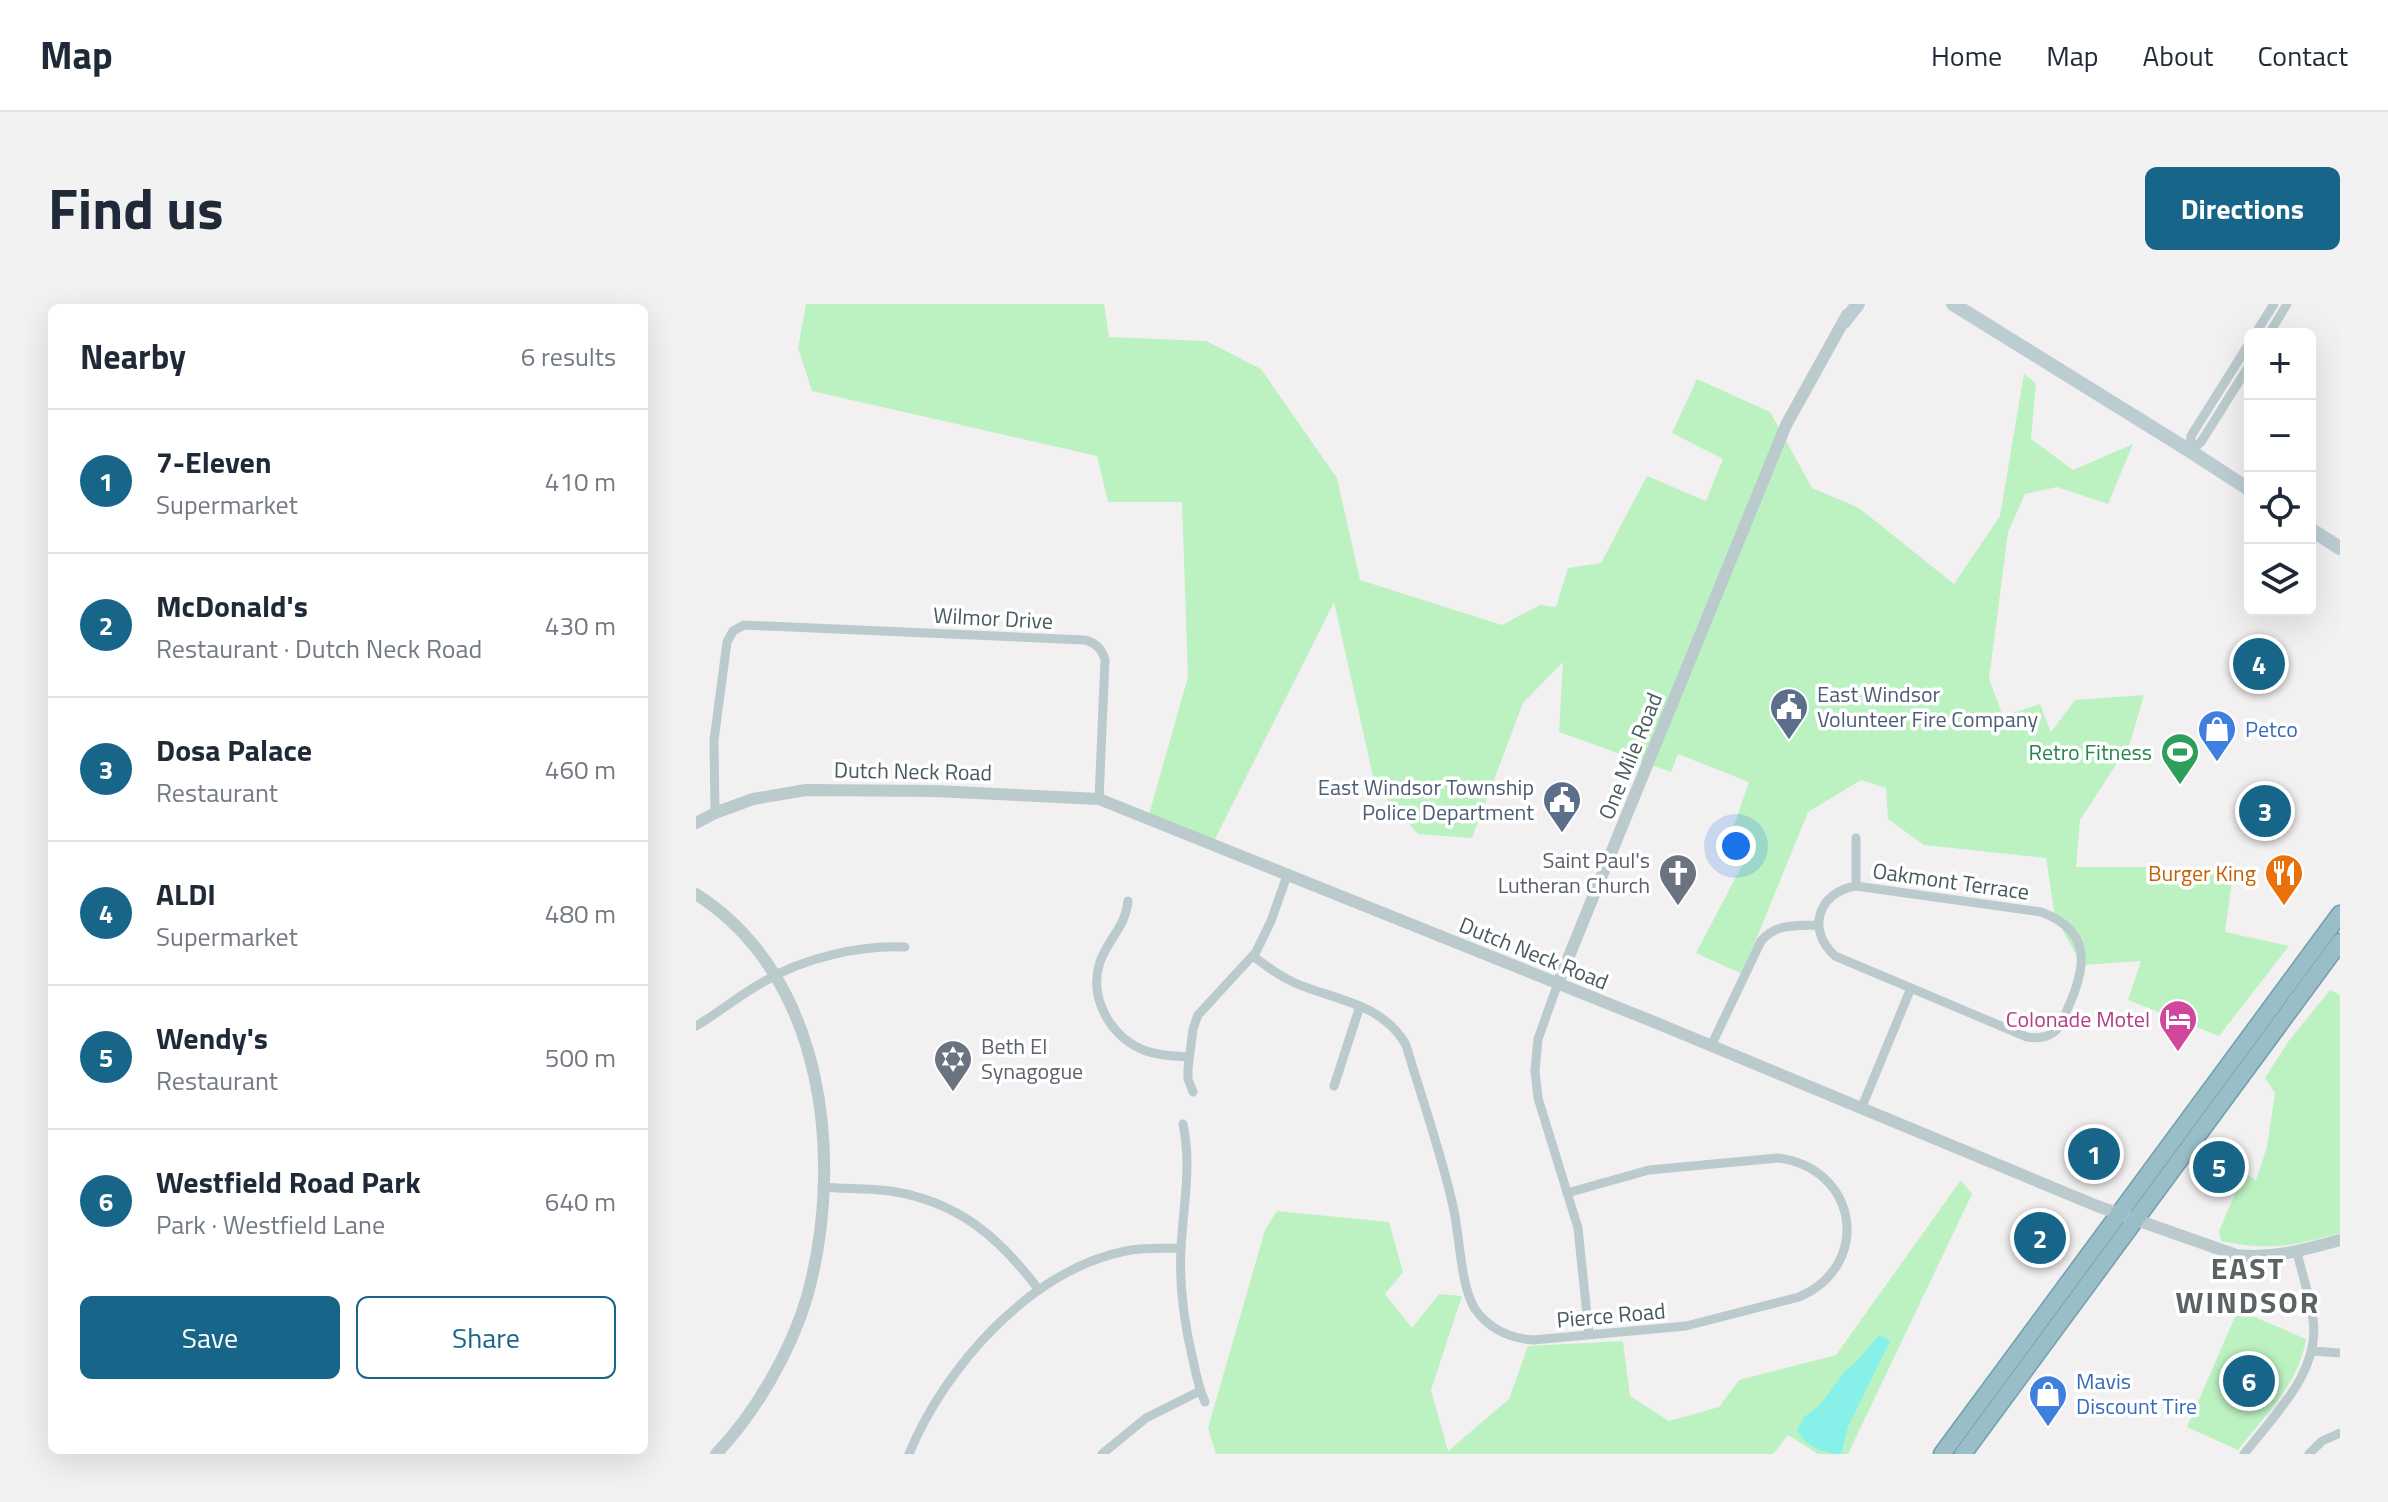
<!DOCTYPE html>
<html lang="en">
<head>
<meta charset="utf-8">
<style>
	body { margin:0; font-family:"Titillium Web",sans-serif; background:#f2f2f3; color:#1f2937 }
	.controls { position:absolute; right:24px; top:24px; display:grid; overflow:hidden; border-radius:12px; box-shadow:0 8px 32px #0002 }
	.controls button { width:72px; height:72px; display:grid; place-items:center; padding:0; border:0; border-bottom:2px solid #e0e1e3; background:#fff; color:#1f2937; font:40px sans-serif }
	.you { position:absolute; left:1040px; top:542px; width:28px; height:28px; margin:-20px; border:6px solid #fff; border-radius:50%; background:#1a73e8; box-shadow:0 0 0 12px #1a73e833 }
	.badge { display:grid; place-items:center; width:52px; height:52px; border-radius:50%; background:#176689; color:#fff; font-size:26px; font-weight:700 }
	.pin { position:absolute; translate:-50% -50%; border:4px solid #fff; box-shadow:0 2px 8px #0006 }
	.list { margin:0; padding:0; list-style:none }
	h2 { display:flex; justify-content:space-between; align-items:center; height:104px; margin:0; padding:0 32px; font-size:34px }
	h2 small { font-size:26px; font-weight:400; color:#747a83 }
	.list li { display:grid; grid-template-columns:52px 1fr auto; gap:24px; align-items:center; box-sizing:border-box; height:144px; padding:0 32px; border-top:2px solid #e0e1e3 }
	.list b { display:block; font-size:30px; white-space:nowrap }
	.list p { margin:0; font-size:26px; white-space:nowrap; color:#747a83 }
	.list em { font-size:26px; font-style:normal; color:#747a83 }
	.actions { display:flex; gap:16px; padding:24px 32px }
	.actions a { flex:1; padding:18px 0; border:2px solid #176689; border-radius:12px; text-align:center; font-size:28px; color:#176689 }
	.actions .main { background:#176689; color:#fff }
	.icon { flex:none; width:44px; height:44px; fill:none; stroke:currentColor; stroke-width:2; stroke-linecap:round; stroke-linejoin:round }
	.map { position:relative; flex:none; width:1644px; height:1150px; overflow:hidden; border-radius:12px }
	header { display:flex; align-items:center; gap:48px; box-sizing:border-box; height:112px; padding:0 40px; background:#fff; border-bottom:2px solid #e0e1e3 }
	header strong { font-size:38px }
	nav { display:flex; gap:44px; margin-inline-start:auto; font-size:28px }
	.intro { display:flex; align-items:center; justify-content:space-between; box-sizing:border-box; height:192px; padding:0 48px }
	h1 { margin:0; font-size:56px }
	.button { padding:20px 36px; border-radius:12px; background:#176689; color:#fff; font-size:28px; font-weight:700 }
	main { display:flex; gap:48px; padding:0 48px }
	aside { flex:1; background:#fff; border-radius:12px; box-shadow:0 8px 32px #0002 }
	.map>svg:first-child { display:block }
	.green { fill:#bcf2c2 }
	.water { fill:#87f1e9 }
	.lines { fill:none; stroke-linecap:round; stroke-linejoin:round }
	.trunk-casing { stroke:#709fad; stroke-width:19 }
	.minor { stroke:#bbcacd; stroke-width:9 }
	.tertiary { stroke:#bbcacd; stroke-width:12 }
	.secondary { stroke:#bbcdd3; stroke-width:14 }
	.trunk { stroke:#9abec8; stroke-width:16 }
	.labels { text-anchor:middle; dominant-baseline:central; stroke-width:7; stroke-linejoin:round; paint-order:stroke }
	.street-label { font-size:22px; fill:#475a5f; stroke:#fff }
	.service-label { font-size:22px; fill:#4e5e75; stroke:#fff; text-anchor:start }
	.shop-label { font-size:22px; fill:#366cbe; stroke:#fff; text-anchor:start }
	.leisure-label { font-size:22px; fill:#27864d; stroke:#fff; text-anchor:end }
	.worship-label { font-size:22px; fill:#5b616d; stroke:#fff; text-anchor:end }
	.food-label { font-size:22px; fill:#c56008; stroke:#fff; text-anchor:end }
	.hotel-label { font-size:22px; fill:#b23c85; stroke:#fff; text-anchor:end }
	.district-label { font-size:30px; font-weight:bold; letter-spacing:2px; fill:#5c6365; stroke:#fff }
</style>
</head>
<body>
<header>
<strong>Map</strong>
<nav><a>Home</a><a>Map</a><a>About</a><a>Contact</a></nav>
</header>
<div class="intro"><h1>Find us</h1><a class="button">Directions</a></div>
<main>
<aside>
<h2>Nearby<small>6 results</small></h2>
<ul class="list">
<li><span class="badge">1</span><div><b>7-Eleven</b><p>Supermarket</p></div><em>410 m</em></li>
<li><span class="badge">2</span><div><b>McDonald's</b><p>Restaurant · Dutch Neck Road</p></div><em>430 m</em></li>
<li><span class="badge">3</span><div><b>Dosa Palace</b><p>Restaurant</p></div><em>460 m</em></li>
<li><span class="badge">4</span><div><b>ALDI</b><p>Supermarket</p></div><em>480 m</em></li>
<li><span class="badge">5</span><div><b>Wendy's</b><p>Restaurant</p></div><em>500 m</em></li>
<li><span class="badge">6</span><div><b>Westfield Road Park</b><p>Park · Westfield Lane</p></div><em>640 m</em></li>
</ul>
<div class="actions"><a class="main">Save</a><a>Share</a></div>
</aside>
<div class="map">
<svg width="1644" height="1150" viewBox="0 0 1644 1150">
	<rect width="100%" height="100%" fill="#f2f0f1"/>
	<!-- green -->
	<g class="green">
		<polygon points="110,0 408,0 413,33 510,37 565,65 641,174 664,276 806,321 844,301 860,303 872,264 905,259 951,172 1010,197 1027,155 976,129 1001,75 1074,108 1116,184 1163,204 1258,280 1304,212 1328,70 1340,79 1335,135 1377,166 1437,140 1412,200 1361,183 1329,190 1312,228 1293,375 1307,412 1344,400 1355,428 1379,396 1448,391 1434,439 1384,516 1380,563 1538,563 1529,628 1593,642 1523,732 1432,696 1445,657 1386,661 1359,613 1350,554 1228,541 1192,515 1190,484 1165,476 1112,508 1046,670 1000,649 1051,552 1031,542 1053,478 982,450 975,468 863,428 867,358 827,399 776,534 722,530 679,481 638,298 516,541 452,514 492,373 486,198 412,198 401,152 116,87 102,44"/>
		<path d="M1634 686 1644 691V929C1598 942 1573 947 1525 937L1523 927 1548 869 1560 876 1571 843 1579 789 1569 774 1592 738Z"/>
		<polygon points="1265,876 1276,890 1152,1150 1122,1150 1092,1131 1077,1150 520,1150 512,1124 569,926 581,907 693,918 707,968 689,990 716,1024 743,990 766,992 735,1086 752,1147 813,1095 832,1042 927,1037 934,1092 973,1117 1023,1103 1043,1076 1140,1051"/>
		<path d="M1542 1006 1610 1035C1603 1079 1569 1112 1542 1146L1491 1123Z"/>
	</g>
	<!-- water -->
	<path class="water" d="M1183 1031 1194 1037 1152 1123 1145 1150C1128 1150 1109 1142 1101 1126L1108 1113 1124 1101 1150 1066 1161 1057Z"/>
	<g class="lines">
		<defs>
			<g id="trunk">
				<polyline points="1246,1150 1644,610"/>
				<polyline points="1267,1150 1644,638"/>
			</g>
		</defs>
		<!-- trunk casing -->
		<use href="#trunk" class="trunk-casing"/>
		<!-- minor -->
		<g class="minor">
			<polyline points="1559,30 1578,0"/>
			<polyline points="1573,30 1591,0"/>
			<polyline points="1494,147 1495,132 1554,38"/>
			<polyline points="1494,147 1505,138 1554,60"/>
			<path d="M19 509 18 436 31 338 37 327 48 321 388 336C400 338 406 345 409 356L403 495"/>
			<polyline points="1160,534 1160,582"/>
			<path d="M1160 582 1345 608C1408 631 1383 679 1364 722 1355 733 1345 735 1331 733L1139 652C1110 626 1122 588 1160 582Z"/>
			<path d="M432 597C430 622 412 635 404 658 392 694 415 734 450 747 464 752 478 752 493 753"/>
			<path d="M557 652C570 662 583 672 599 679 638 696 687 699 710 741 726 795 745 848 757 902 764 931 764 981 779 1005 793 1025 813 1034 837 1036L990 1022 1103 993C1177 961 1162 864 1082 854L953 866 871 889"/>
			<polyline points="862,679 842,735 839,767 842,794 882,924 893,1030"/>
			<path d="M0 722C24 708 45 690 69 677 108 654 163 641 209 643"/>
			<path d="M1015 742 1065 637C1080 619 1100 622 1122 621"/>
			<polyline points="638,782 664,702"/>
			<polyline points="497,788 492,775 492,764 497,725 502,711 560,648 575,617 592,569"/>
			<polyline points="1165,805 1215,684"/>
			<path d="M487 820C496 863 487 902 485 945 483 983 488 1019 497 1056 500 1071 503 1085 509 1098"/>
			<path d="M126 883C149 885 172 884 194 887 262 897 304 934 343 986"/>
			<polyline points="1616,1047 1644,1049"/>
			<path d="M213 1150C248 1064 335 965 430 947 448 943 467 945 485 944"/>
			<polyline points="406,1150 450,1114 504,1087"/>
			<path d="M1548 1150C1577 1112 1625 1068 1617 1015 1614 993 1606 970 1601 948"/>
			<polyline points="1613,1150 1626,1137 1644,1129"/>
		</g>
		<!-- tertiary -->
		<g class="tertiary">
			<path d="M0 519 19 509 57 495 110 486 239 487 403 495 963 720 1401 902 1540 951C1577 955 1608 946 1644 936"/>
			<path d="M0 590C129 672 149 856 111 993 95 1047 59 1110 20 1150"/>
			<polyline points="862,679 1090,121 1151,11"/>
		</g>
		<!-- secondary -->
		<g class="secondary">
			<polyline points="1257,0 1494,147 1554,186"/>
			<polyline points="1148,18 1162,0"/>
			<polyline points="1614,225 1644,244"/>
		</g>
		<!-- trunk -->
		<use href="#trunk" class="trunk"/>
	</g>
	<!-- icons -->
	<defs>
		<symbol id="civic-pin" viewBox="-11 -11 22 30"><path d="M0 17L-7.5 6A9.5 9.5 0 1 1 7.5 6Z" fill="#5c6f8a" stroke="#fff"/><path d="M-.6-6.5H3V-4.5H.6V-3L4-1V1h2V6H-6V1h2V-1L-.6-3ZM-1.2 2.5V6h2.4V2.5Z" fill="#fff"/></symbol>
		<symbol id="shop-pin" viewBox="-11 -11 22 30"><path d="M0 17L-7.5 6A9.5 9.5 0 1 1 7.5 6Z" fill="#3f7fe0" stroke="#fff"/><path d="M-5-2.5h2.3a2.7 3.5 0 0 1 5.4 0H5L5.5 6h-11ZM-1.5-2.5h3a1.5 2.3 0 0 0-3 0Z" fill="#fff"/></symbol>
		<symbol id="stadium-pin" viewBox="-11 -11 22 30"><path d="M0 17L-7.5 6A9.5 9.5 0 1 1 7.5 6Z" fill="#2e9e5b" stroke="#fff"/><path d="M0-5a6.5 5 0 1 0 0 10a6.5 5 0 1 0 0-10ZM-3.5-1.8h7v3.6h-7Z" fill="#fff"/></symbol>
		<symbol id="church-pin" viewBox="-11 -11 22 30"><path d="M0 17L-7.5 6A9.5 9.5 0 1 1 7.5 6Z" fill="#6b7280" stroke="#fff"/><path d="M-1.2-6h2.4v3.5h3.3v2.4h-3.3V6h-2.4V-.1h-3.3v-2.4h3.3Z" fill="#fff"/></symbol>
		<symbol id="restaurant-pin" viewBox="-11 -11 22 30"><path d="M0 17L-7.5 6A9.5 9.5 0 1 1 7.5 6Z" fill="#e8710a" stroke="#fff"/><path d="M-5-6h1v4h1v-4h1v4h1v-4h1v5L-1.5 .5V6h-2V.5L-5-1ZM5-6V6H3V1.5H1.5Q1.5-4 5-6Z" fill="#fff"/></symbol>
		<symbol id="hotel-pin" viewBox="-11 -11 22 30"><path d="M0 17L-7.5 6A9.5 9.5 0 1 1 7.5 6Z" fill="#d1479c" stroke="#fff"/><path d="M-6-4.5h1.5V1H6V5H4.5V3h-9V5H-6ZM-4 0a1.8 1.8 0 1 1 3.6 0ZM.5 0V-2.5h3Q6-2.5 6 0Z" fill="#fff"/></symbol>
		<symbol id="synagogue-pin" viewBox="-11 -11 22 30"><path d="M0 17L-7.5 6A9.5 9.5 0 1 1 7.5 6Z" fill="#6b7280" stroke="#fff"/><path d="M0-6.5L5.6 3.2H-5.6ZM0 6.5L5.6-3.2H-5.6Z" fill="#fff"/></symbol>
	</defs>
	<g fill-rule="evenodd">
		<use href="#civic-pin" x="1071" y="381" width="44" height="60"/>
		<use href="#shop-pin" x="1499" y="403" width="44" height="60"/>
		<use href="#stadium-pin" x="1462" y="426" width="44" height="60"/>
		<use href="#civic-pin" x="844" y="474" width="44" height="60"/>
		<use href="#church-pin" x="960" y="547" width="44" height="60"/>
		<use href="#restaurant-pin" x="1566" y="547" width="44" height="60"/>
		<use href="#hotel-pin" x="1460" y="693" width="44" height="60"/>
		<use href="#synagogue-pin" x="235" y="733" width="44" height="60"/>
		<use href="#shop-pin" x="1330" y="1068" width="44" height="60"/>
	</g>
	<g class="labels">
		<!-- street labels -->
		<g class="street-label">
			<text transform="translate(297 314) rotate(3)">Wilmor Drive</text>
			<text transform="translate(934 452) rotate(-68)">One Mile Road</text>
			<text transform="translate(217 467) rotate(1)">Dutch Neck Road</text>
			<text transform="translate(1255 577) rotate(8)">Oakmont Terrace</text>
			<text transform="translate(838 649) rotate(22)">Dutch Neck Road</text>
			<text transform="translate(915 1011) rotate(-5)">Pierce Road</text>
		</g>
		<!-- service labels -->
		<g class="service-label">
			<text x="1121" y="390">East Windsor<tspan x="1121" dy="25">Volunteer Fire Company</tspan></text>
			<text x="838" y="483" text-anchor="end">East Windsor Township<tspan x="838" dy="25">Police Department</tspan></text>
		</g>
		<!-- shop labels -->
		<g class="shop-label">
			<text x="1549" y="425">Petco</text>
			<text x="1380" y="1077">Mavis<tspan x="1380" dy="25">Discount Tire</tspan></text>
		</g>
		<!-- leisure labels -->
		<g class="leisure-label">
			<text x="1456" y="448">Retro Fitness</text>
		</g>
		<!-- worship labels -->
		<g class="worship-label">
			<text x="954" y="556">Saint Paul's<tspan x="954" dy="25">Lutheran Church</tspan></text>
			<text x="285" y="742" text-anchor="start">Beth El<tspan x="285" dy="25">Synagogue</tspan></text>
		</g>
		<!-- food labels -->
		<g class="food-label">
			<text x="1560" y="569">Burger King</text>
		</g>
		<!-- hotel labels -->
		<g class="hotel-label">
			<text x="1454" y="715">Colonade Motel</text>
		</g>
		<!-- district labels -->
		<g class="district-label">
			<text x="1552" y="964">EAST<tspan x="1552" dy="34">WINDSOR</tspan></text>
		</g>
	</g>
</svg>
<div class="controls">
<button>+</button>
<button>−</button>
<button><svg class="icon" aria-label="locate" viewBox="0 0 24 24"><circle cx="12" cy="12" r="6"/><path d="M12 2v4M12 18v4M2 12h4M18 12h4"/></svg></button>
<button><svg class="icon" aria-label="layers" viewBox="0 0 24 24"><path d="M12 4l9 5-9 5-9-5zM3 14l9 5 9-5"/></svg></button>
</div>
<div class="you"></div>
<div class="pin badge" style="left:1398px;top:850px">1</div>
<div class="pin badge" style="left:1344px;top:934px">2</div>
<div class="pin badge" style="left:1569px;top:507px">3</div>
<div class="pin badge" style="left:1563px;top:360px">4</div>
<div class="pin badge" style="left:1523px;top:863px">5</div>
<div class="pin badge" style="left:1553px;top:1077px">6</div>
</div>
</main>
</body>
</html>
